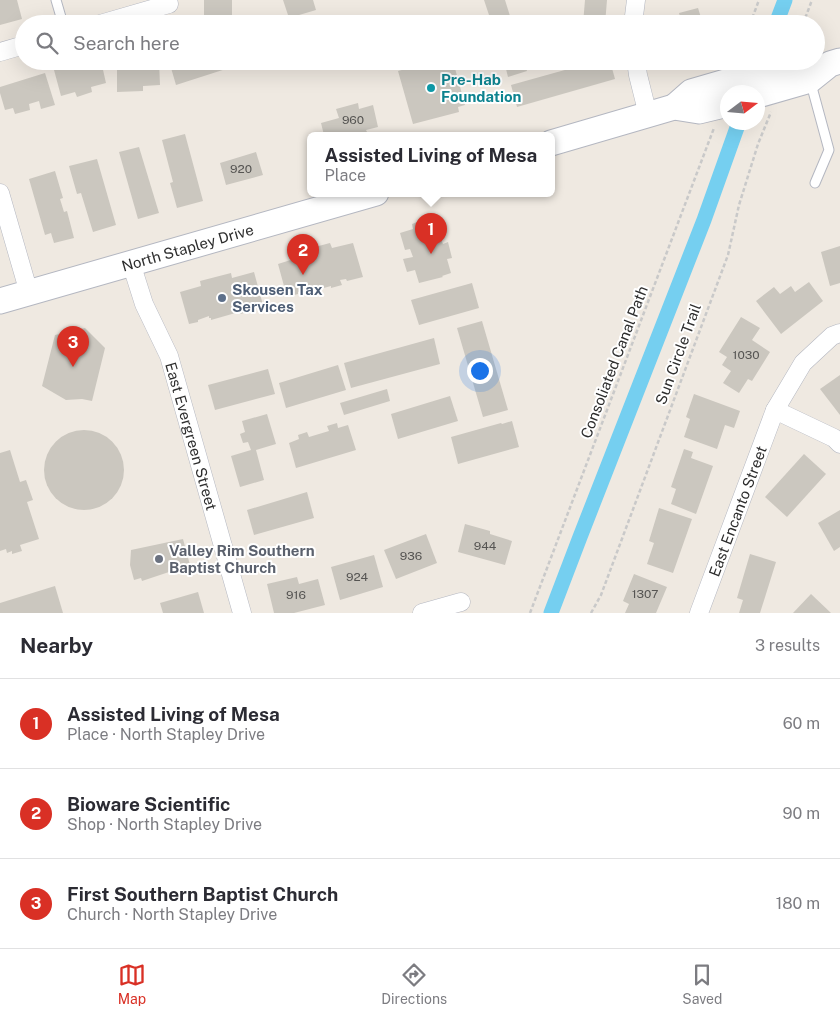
<!DOCTYPE html>
<html lang="en">
<head>
<meta charset="utf-8">
<style>
	body { margin:0; font-family:"Public Sans",sans-serif; background:#f2f2f3; color:#2b2b33 }
	.compass { position:absolute; left:720px; top:85px; width:45px; height:45px; border-radius:50%; background:#fff; box-shadow:0 5px 20px #0002; rotate:74deg }
	.you { position:absolute; left:479px; top:370px; width:18px; height:18px; margin:-12px; border:4px solid #fff; border-radius:50%; background:#1a73e8; box-shadow:0 0 0 8px #1a73e833 }
	.badge { display:grid; place-items:center; width:32px; height:32px; border-radius:50%; background:#d93025; color:#fff; font-size:16px; font-weight:700 }
	.pin { position:absolute; translate:-50% -41px; filter:drop-shadow(0 1px 2px #0008) }
	.pin::after { content:''; position:absolute; top:26px; width:18px; height:15px; background:inherit; clip-path:polygon(0 0,100% 0,50% 100%) }
	.popup { position:absolute; left:307px; top:132px; width:248px; height:65px; box-sizing:border-box; display:grid; place-content:center; border-radius:8px; background:#fff; filter:drop-shadow(0 1px 4px #0005); font-size:16px; white-space:nowrap; color:#7c7c81 }
	.popup b { font-size:19px; color:#2b2b33 }
	.popup::after { content:''; position:absolute; left:50%; top:100%; margin-left:-10px; border:10px solid transparent; border-top-color:#fff }
	.list { margin:0; padding:0; list-style:none }
	h2 { display:flex; justify-content:space-between; align-items:center; height:65px; margin:0; padding:0 20px; font-size:21px }
	h2 small { font-size:16px; font-weight:400; color:#7c7c81 }
	.list li { display:grid; grid-template-columns:32px 1fr auto; gap:15px; align-items:center; box-sizing:border-box; height:90px; padding:0 20px; border-top:1px solid #e1e1e2 }
	.list b { display:block; font-size:19px; white-space:nowrap }
	.list p { margin:0; font-size:16px; white-space:nowrap; color:#7c7c81 }
	.list em { font-size:16px; font-style:normal; color:#7c7c81 }
	.icon { flex:none; width:28px; height:28px; fill:none; stroke:currentColor; stroke-width:2; stroke-linecap:round; stroke-linejoin:round }
	.map { position:relative; flex:none; width:840px; height:613px; overflow:hidden }
	.search { position:absolute; background:#fff; box-shadow:0 5px 20px #0002; left:15px; right:15px; top:15px; height:55px; display:flex; align-items:center; gap:12px; box-sizing:border-box; padding:0 18px; border-radius:28px; color:#7c7c81; font-size:19px }
	.sheet { height:335px; background:#fff }
	nav { display:flex; justify-content:space-around; align-items:center; box-sizing:border-box; height:70px; border-top:1px solid #e1e1e2; background:#fff; font-size:14px; color:#7c7c81 }
	nav a { display:grid; justify-items:center; gap:2px }
	nav .on { color:#d93025 }
	.map>svg:first-child { display:block }
	.lines { fill:none; stroke-linecap:round; stroke-linejoin:round }
	.canal { stroke:#75cff0; stroke-width:15 }
	.building { fill:#cbc7bf }
	.lane-casing { stroke:#b4b7c1; stroke-width:11 }
	.street-casing { stroke:#b4b7c1; stroke-width:19 }
	.secondary-casing { stroke:#b4b7c1; stroke-width:27 }
	.path { stroke:#c9c9c9; stroke-width:2.5; stroke-dasharray:4 2.5; stroke-linecap:butt }
	.lane { stroke:#fff; stroke-width:9 }
	.street { stroke:#fff; stroke-width:18 }
	.secondary { stroke:#fff; stroke-width:25 }
	.culture-dot { fill:#0f9aa8; stroke:#fff; stroke-width:2 }
	.service-dot { fill:#5c6f8a; stroke:#fff; stroke-width:2 }
	.worship-dot { fill:#6b7280; stroke:#fff; stroke-width:2 }
	.labels { text-anchor:middle; dominant-baseline:central; stroke-width:4; stroke-linejoin:round; paint-order:stroke }
	.number-label { font-size:12px; fill:#555452 }
	.culture-label { font-size:15px; font-weight:bold; fill:#0d838f; stroke:#fff; text-anchor:start }
	.street-label { font-size:15px; fill:#2e2e2e; stroke:#fff }
	.service-label { font-size:15px; font-weight:bold; fill:#4e5e75; stroke:#fff; text-anchor:start }
	.worship-label { font-size:15px; font-weight:bold; fill:#5b616d; stroke:#fff; text-anchor:start }
</style>
</head>
<body>
<div class="map">
<svg width="840" height="613" viewBox="0 0 840 613">
	<rect width="100%" height="100%" fill="#efe9e1"/>
	<g class="lines">
		<!-- canal -->
		<g class="canal">
			<polyline points="776,24 785,0"/>
			<polyline points="551,613 580,537 704,220 739,122"/>
		</g>
	</g>
	<!-- building -->
	<g class="building">
		<polygon points="0,0 17,0 22,19 0,25"/>
		<rect x="204" y="0" width="28" height="24"/>
		<polygon points="283,0 313,0 316,10 289,18"/>
		<polygon points="484,0 505,0 510,16 491,21"/>
		<polygon points="585,0 607,0 605,24 583,24"/>
		<polygon points="698,8 703,24 682,24 679,13"/>
		<polygon points="82,61 101,61 106,83 91,87 92,92 77,97 75,92 61,96 54,70 66,67 66,65"/>
		<polygon points="117,61 159,61 160,85 143,86 143,91 117,92"/>
		<polygon points="169,61 230,61 232,67 176,85"/>
		<polygon points="423,61 453,61 465,105 458,107 459,112 413,124 398,71 424,64"/>
		<polygon points="504,61 524,61 527,71 508,77"/>
		<polygon points="597,61 610,61 615,79 517,107 511,85"/>
		<polygon points="45,73 55,105 41,109 39,101 29,104 30,110 15,114 13,108 5,110 0,93 0,87"/>
		<polygon points="358,103 359,109 373,105 378,127 366,130 368,134 361,135 324,135 321,123 339,118 336,109"/>
		<polygon points="185,134 203,201 177,208 170,183 173,182 162,140"/>
		<polygon points="139,147 159,213 138,219 119,152"/>
		<polygon points="256,152 263,175 226,185 220,163"/>
		<polygon points="97,159 116,225 93,232 81,193 77,194 69,166"/>
		<polygon points="55,171 63,198 60,199 64,212 67,211 74,238 54,243 51,233 45,235 29,179"/>
		<polygon points="420,221 422,228 430,225 433,236 439,234 443,244 448,242 452,258 447,259 451,273 442,276 443,277 419,283 415,270 407,272 403,259 413,257 410,249 405,250 400,233 413,229 412,224"/>
		<polygon points="330,243 332,248 353,243 363,277 347,281 346,279 340,280 342,285 331,288 331,286 309,292 309,291 305,293 305,290 298,292 298,294 287,297 278,264 297,258 296,252"/>
		<polygon points="840,246 840,283 830,286 821,252"/>
		<polygon points="254,272 263,305 243,310 244,313 240,314 239,312 211,320 211,318 209,318 209,316 198,320 198,322 189,324 180,292 201,286 200,281 231,273 232,278"/>
		<polygon points="809,282 823,301 781,334 756,301 774,287 780,294 791,286 795,292"/>
		<polygon points="472,283 479,308 419,325 411,300"/>
		<polygon points="741,317 760,328 752,340 770,352 752,381 748,379 739,393 723,383 731,371 722,365 727,357 719,352"/>
		<polygon points="482,321 508,410 483,417 457,328"/>
		<polygon points="85,328 105,348 92,401 82,399 66,400 42,386 55,335"/>
		<polygon points="434,338 440,364 351,388 344,363"/>
		<polygon points="338,365 346,390 286,408 279,383"/>
		<polygon points="268,369 275,394 215,410 208,385"/>
		<polygon points="840,375 840,415 820,389"/>
		<polygon points="387,389 390,401 344,415 340,403"/>
		<polygon points="694,394 740,411 734,428 725,425 717,449 684,437 690,419 686,417"/>
		<polygon points="450,396 458,421 398,439 391,414"/>
		<polygon points="267,414 276,444 256,450 264,480 240,487 231,456 251,450 248,442 243,443 240,434 245,432 242,421"/>
		<polygon points="512,421 519,447 458,464 451,437 501,423 502,424"/>
		<polygon points="337,423 338,428 348,425 356,450 296,468 289,443 299,439 298,435 307,432 309,437 329,431 327,426"/>
		<circle cx="84" cy="470" r="40"/>
		<polygon points="684,449 693,452 691,458 713,466 696,514 671,504 676,489 671,487"/>
		<polygon points="10,450 20,482 26,480 33,500 27,502 39,539 20,545 22,551 12,554 12,551 7,553 6,549 0,551 0,453"/>
		<polygon points="804,454 826,474 787,517 765,497"/>
		<polygon points="307,492 314,518 254,535 247,510"/>
		<polygon points="659,508 692,519 673,573 647,564 654,543 649,541"/>
		<polygon points="840,510 840,547 834,551 818,523"/>
		<polygon points="465,524 490,531 490,534 512,541 505,565 458,552"/>
		<polygon points="426,534 437,563 396,579 384,550"/>
		<polygon points="183,539 190,565 142,581 141,578 134,580 130,565 131,550"/>
		<polygon points="750,554 776,562 760,613 739,613 743,600 737,598"/>
		<polygon points="374,555 383,587 340,600 331,567"/>
		<polygon points="634,574 667,587 656,613 625,613 629,604 623,601"/>
		<polygon points="297,577 299,584 318,579 325,605 294,613 274,613 267,584"/>
		<polygon points="55,586 63,613 0,613 0,603"/>
		<polygon points="198,592 204,613 163,613 160,603"/>
		<polygon points="811,594 831,613 793,613"/>
	</g>
	<g class="lines">
		<defs>
			<g id="lane">
				<polyline points="56,0 63,24"/>
				<polyline points="810,80 829,150 815,183"/>
			</g>
			<g id="street">
				<polyline points="100,24 169,4 168,0"/>
				<polyline points="633,24 636,0"/>
				<polyline points="0,52 24,45"/>
				<polyline points="636,61 638,75 648,115"/>
				<polyline points="0,193 29,293"/>
				<path id="s1" d="M131 263 144 304 169 356 242 613"/>
				<polyline points="775,410 834,438 840,444"/>
				<polyline points="422,613 461,602"/>
				<path id="s2" d="M699 613 775 410 803 363 832 336 840 333"/>
			</g>
			<g id="secondary">
				<polyline points="758,95 810,80 830,64 840,61"/>
				<polyline points="674,107 691,92 798,61"/>
				<polyline points="551,143 674,107 699,111 728,104"/>
				<path id="s3" d="M0 301 376 193"/>
			</g>
		</defs>
		<!-- lane casing -->
		<use href="#lane" class="lane-casing"/>
		<!-- street casing -->
		<use href="#street" class="street-casing"/>
		<!-- secondary casing -->
		<use href="#secondary" class="secondary-casing"/>
		<!-- path -->
		<g class="path">
			<polyline points="750,24 759,0"/>
			<polyline points="803,24 812,0"/>
			<polyline points="530,613 714,128"/>
			<polyline points="591,613 601,595 728,255 739,205 758,144 771,112"/>
		</g>
		<!-- lane -->
		<use href="#lane" class="lane"/>
		<!-- street -->
		<use href="#street" class="street"/>
		<!-- secondary -->
		<use href="#secondary" class="secondary"/>
	</g>
	<!-- markers -->
	<circle class="culture-dot" cx="431" cy="88" r="5"/>
	<circle class="service-dot" cx="222" cy="298" r="5"/>
	<circle class="worship-dot" cx="159" cy="559" r="5"/>
	<g class="labels">
		<!-- number labels -->
		<g class="number-label">
			<text x="353" y="120">960</text>
			<text x="241" y="169">920</text>
			<text x="746" y="355">1030</text>
			<text x="485" y="546">944</text>
			<text x="411" y="556">936</text>
			<text x="357" y="577">924</text>
			<text x="645" y="594">1307</text>
			<text x="296" y="595">916</text>
		</g>
		<!-- culture labels -->
		<g class="culture-label">
			<text x="441" y="79">Pre-Hab<tspan x="441" dy="17">Foundation</tspan></text>
		</g>
		<!-- street labels -->
		<g class="street-label">
			<text stroke="none"><textPath href="#s3" startOffset="195">North Stapley Drive</textPath></text>
			<text transform="translate(678 354) rotate(-70)">Sun Circle Trail</text>
			<text transform="translate(614 362) rotate(-69)">Consoliated Canal Path</text>
			<text stroke="none"><textPath href="#s1" startOffset="184">East Evergreen Street</textPath></text>
			<text stroke="none"><textPath href="#s2" startOffset="109">East Encanto Street</textPath></text>
		</g>
		<!-- service labels -->
		<g class="service-label">
			<text x="232" y="289">Skousen Tax<tspan x="232" dy="17">Services</tspan></text>
		</g>
		<!-- worship labels -->
		<g class="worship-label">
			<text x="169" y="550">Valley Rim Southern<tspan x="169" dy="17">Baptist Church</tspan></text>
		</g>
	</g>
</svg>
<svg class="compass" viewBox="-18 -18 36 36"><path d="M0-13l5 13h-10z" fill="#e53935"/><path d="M0 13l5-13h-10z" fill="#7c7c81"/></svg>
<div class="you"></div>
<div class="pin badge" style="left:431px;top:254px">1</div>
<div class="popup"><b>Assisted Living of Mesa</b>Place</div>
<div class="pin badge" style="left:303px;top:275px">2</div>
<div class="pin badge" style="left:73px;top:367px">3</div>
<div class="search"><svg class="icon" aria-label="search" viewBox="0 0 24 24"><circle cx="10" cy="10" r="6"/><path d="M15 15l6 6"/></svg>Search here</div>
</div>
<section class="sheet">
<h2>Nearby<small>3 results</small></h2>
<ul class="list">
<li><span class="badge">1</span><div><b>Assisted Living of Mesa</b><p>Place · North Stapley Drive</p></div><em>60 m</em></li>
<li><span class="badge">2</span><div><b>Bioware Scientific</b><p>Shop · North Stapley Drive</p></div><em>90 m</em></li>
<li><span class="badge">3</span><div><b>First Southern Baptist Church</b><p>Church · North Stapley Drive</p></div><em>180 m</em></li>
</ul>
</section>
<nav>
<a class="on"><svg class="icon" aria-label="map" viewBox="0 0 24 24"><path d="M3 6l6-2 6 2 6-2v14l-6 2-6-2-6 2zM9 4v14M15 6v14"/></svg>Map</a>
<a><svg class="icon" aria-label="directions" viewBox="0 0 24 24"><path d="M12 3l9 9-9 9-9-9zM9 14v-3h6M13 9l2 2-2 2"/></svg>Directions</a>
<a><svg class="icon" aria-label="saved" viewBox="0 0 24 24"><path d="M7 4h10v16l-5-4-5 4z"/></svg>Saved</a>
</nav>
</body>
</html>
